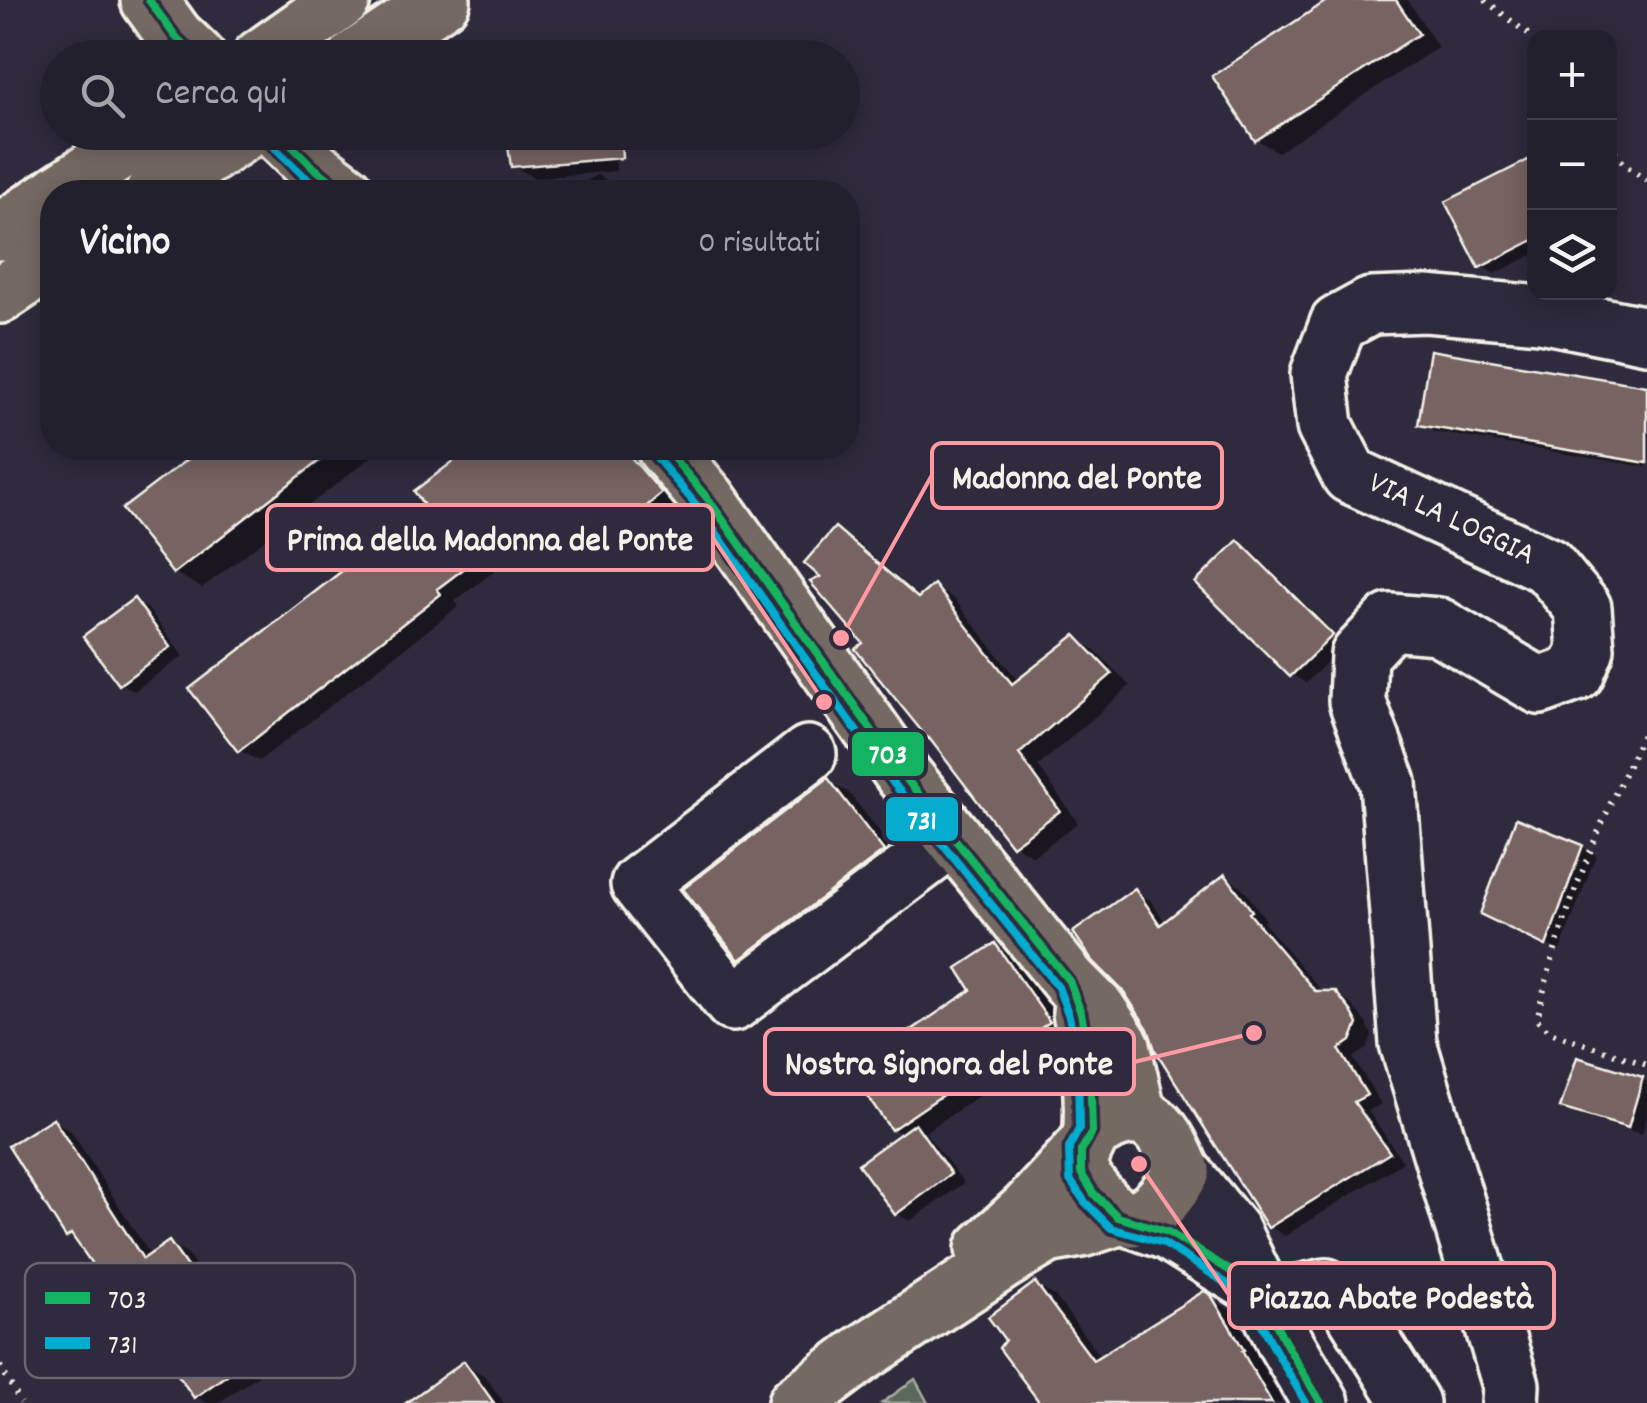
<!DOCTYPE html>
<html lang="it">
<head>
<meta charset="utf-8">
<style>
	body { margin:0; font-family:Dekko,sans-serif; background:#2b2836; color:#f1f3f6 }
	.controls { position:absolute; right:30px; top:30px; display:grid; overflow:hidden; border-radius:20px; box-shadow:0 5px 25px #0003 }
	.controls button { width:90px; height:90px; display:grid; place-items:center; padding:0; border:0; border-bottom:2px solid #403e4a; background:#23202e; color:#f1f3f6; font:50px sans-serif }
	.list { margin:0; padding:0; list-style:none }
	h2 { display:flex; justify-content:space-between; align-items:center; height:130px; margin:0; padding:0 40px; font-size:42px }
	h2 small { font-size:32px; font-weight:400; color:#a3a3aa }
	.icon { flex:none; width:55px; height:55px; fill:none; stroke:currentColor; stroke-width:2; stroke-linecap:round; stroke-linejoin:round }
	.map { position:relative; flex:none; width:1647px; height:1403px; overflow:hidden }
	.search { position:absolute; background:#23202e; box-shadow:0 5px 25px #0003; left:40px; top:40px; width:820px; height:110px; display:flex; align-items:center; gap:25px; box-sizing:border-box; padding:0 35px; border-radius:55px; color:#a3a3aa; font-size:38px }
	.panel { position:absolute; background:#23202e; box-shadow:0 5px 25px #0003; left:40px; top:180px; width:820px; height:280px; border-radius:40px }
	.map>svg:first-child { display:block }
	.green { fill:#5d675b; stroke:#a8aca2; stroke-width:2.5 }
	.shadow { fill:#0007 }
	.building { fill:#766362; stroke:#f4f1e8; stroke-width:2.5 }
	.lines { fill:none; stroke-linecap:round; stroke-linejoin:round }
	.minor-casing { stroke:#f4f1e8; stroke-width:62 }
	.major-casing { stroke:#f4f1e8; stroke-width:62 }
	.highway-casing { stroke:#f4f1e8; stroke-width:62 }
	.path { stroke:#f4f1e8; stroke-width:6; stroke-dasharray:2.5 8; stroke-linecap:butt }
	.minor { stroke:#2f2a3d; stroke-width:55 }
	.major { stroke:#756964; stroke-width:55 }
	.highway { stroke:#756964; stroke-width:55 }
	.bus-1-casing { stroke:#2f2a3d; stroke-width:15 }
	.bus-2-casing { stroke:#2f2a3d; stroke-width:15 }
	.bus-1 { stroke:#13b361; stroke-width:8 }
	.bus-2 { stroke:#06acd0; stroke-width:8 }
	.labels { text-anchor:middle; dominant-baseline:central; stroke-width:9; stroke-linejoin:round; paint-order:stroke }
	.street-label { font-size:32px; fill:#f4f1e8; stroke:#2f2a3d }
	.key { fill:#2f2a3d; stroke:#6a6670; stroke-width:2.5 }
	.key-label { font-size:28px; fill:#f4f1e8 }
	.leader { fill:none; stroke:#ff9aa2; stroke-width:4 }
	.callout-dot { fill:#ff9aa2; stroke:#2f2a3d; stroke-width:4 }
	.callout { fill:#2f2a3d; stroke:#ff9aa2; stroke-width:4 }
	.callout-label { font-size:35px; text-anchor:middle; font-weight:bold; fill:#f4f1e8 }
	.line-badge { stroke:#2f2a3d; stroke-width:4 }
	.badge-label { font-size:28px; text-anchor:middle; font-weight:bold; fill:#fff }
</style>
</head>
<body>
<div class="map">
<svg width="1647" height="1403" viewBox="0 0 1647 1403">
	<rect width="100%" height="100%" fill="#2f2a3d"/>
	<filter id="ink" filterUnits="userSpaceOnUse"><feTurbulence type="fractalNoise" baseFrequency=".01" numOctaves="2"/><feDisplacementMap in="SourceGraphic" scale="20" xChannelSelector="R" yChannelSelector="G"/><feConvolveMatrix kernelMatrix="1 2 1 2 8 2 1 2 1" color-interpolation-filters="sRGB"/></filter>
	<g filter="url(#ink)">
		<!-- green -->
		<polygon class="green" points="915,1379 928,1403 882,1403"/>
		<!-- shadow -->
		<g class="shadow">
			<polygon points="1333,0 1408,0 1438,47 1278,152 1257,140"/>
			<polygon points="614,132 616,171 535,178 513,166"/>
			<polygon points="1534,160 1534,254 1495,274 1481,266 1449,204"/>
			<polygon points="597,175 608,181 609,192 567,192"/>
			<polygon points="633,183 647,192 617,192"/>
			<polygon points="1647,388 1647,467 1435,432 1421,424"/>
			<polygon points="206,448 383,448 202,588 175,573 126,510"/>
			<polygon points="506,448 630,448 680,505 616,561 596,550 567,516 455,601 459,606 259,761 239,750 489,462"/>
			<polygon points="835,530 855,541 921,598 934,587 954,599 1019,682 1075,638 1095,650 1130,686 1038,766 1078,823 1033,856 1013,844 866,643 824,578"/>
			<polygon points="1238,543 1252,551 1345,644 1306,683 1292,675 1199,583"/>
			<polygon points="134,601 148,609 183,656 134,691 120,683"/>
			<polygon points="828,781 849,793 904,863 761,970 740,958"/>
			<polygon points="1582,847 1596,855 1560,951 1497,921"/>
			<polygon points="1225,877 1241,886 1266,920 1263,922 1323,993 1334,993 1350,1003 1366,1022 1372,1035 1367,1049 1353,1058 1381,1104 1368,1111 1403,1162 1285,1236 1270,1227 1135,891 1150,900 1166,923"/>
			<polygon points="995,946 1016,958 1069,1035 925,1132 964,1183 910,1221 896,1213 903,1134 892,1128 902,1050 974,990"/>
			<polygon points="1642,1080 1647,1082 1647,1117 1642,1134 1577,1115 1563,1107"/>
			<polygon points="53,1120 71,1131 151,1256 169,1244 187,1254 267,1369 218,1403 208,1403 195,1396 150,1330 136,1322 80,1243 68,1236"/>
			<polygon points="1035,1285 1055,1296 1101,1358 1204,1294 1230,1310 1262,1361 1260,1363 1283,1403 1046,1403"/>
			<polygon points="464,1364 485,1376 504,1403 410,1403"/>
		</g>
		<!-- building -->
		<g class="building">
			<polygon points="1328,0 1396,0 1419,34 1255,141 1212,76"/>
			<polygon points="506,132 621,132 622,158 511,167"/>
			<polygon points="1534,157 1534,240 1479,268 1445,202"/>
			<polygon points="1430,350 1647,386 1647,463 1418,425"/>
			<polygon points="202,448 336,448 173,574 122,509"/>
			<polygon points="471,448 623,448 662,493 594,552 552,502 437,589 441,594 238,752 189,689 425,507 414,491"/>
			<polygon points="835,527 918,598 934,584 1012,684 1075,635 1112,674 1019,754 1060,811 1012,846 929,738 928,739 855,649 863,643 810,582 820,577 804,563"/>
			<polygon points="1238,540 1333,635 1290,677 1195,583"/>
			<polygon points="134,598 170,647 119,685 83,636"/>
			<polygon points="828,778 884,851 739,960 683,889"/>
			<polygon points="1516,818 1583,845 1546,946 1480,914"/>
			<polygon points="1225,874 1252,911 1249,913 1315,991 1335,991 1351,1011 1358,1024 1351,1041 1339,1049 1367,1095 1354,1102 1390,1153 1268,1228 1155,1050 1148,1029 1124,992 1092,960 1073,932 1135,888 1160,925"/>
			<polygon points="995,943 1050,1022 891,1130 855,1078 898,1050 894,1042 971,990 957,968"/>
			<polygon points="1577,1057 1643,1077 1628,1128 1560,1108"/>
			<polygon points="53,1118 143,1259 169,1241 251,1358 194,1398 140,1320 134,1324 71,1234 66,1238 8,1146"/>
			<polygon points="915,1123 951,1174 895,1215 858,1164"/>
			<polygon points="1035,1282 1093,1360 1204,1291 1211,1295 1244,1350 1242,1351 1272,1403 1040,1403 999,1348 1005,1340 988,1317"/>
			<polygon points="464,1361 494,1403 406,1403"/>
		</g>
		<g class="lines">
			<defs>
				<g id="minor">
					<polyline points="808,754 639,884 733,1003 952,839"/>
					<polyline points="1182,1171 1232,1232 1285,1342 1321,1403"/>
					<polyline points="1134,1220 1168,1232 1258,1288"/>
					<polyline points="1269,1309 1300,1293 1326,1287 1346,1299 1411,1403"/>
					<polyline points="1510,1403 1511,1385 1408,1043 1388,783 1357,701 1359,655 1390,622 1438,626 1540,686 1576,673 1586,649 1583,608 1548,566 1350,475 1325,426 1319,374 1338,324 1371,306 1426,304 1541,314 1647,335"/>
				</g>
				<g id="major">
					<polyline points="149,0 175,36 198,58"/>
					<polyline points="277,132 313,167 346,192"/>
					<polyline points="665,448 708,499 904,776 1069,981 1098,1010 1122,1046 1138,1115"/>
					<path d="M1081 1012C1089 1049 1094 1088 1092 1127 1091 1143 1078 1150 1081 1170 1083 1181 1094 1194 1102 1202 1136 1240 1164 1203 1182 1171 1161 1121 1145 1100 1092 1132"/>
					<polyline points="984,1249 1028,1209 1081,1151"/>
					<polyline points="796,1403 860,1355 1005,1260 1047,1235 1081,1229 1118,1217"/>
				</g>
				<g id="highway">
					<polyline points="260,58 342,0"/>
					<polyline points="356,58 442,0"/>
					<polyline points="59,192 150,132"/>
					<polyline points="154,192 244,132"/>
					<polyline points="0,232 52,197"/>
					<polyline points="0,295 52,260"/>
				</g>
			</defs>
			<!-- minor casing -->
			<use href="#minor" class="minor-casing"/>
			<!-- major casing -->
			<use href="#major" class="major-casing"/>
			<!-- highway casing -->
			<use href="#highway" class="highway-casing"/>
			<!-- path -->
			<g class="path">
				<polyline points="1485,0 1534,39"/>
				<path d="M1610 142C1618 160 1630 171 1647 180"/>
				<path d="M1647 726C1601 820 1559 917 1537 1020L1550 1032 1647 1065"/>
				<polyline points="0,1366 21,1403"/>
			</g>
			<!-- minor -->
			<use href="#minor" class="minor"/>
			<!-- major -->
			<use href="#major" class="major"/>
			<!-- highway -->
			<use href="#highway" class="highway"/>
			<defs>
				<g id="bus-1">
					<polyline points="149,0 175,36 197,58"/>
					<polyline points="278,132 313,167 346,192"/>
					<polyline points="665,448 708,499 904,776 1069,981 1081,1013 1090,1059 1092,1132 1081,1151 1081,1173 1094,1194 1118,1217 1168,1232 1258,1288 1285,1342 1321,1403"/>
				</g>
				<g id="bus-2">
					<polyline points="268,141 304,176 326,192"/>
					<polyline points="655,456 698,507 894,784 1058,987 1069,1016 1078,1060 1079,1129 1069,1148 1070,1180 1085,1202 1111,1228 1163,1243 1248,1297 1274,1348 1306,1403"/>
				</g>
			</defs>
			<!-- bus-1 casing -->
			<use href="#bus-1" class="bus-1-casing"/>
			<!-- bus-2 casing -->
			<use href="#bus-2" class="bus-2-casing"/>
			<!-- bus-1 -->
			<use href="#bus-1" class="bus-1"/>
			<!-- bus-2 -->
			<use href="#bus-2" class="bus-2"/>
		</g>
	</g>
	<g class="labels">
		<!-- street labels -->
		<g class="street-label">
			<text transform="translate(1451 521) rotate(25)">VIA LA LOGGIA</text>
		</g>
	</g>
	<!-- legend -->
	<rect x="25" y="1263" width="330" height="115" rx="15" class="key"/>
	<rect x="45" y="1292" width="45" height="12" fill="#13b361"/>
	<rect x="45" y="1337" width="45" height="12" fill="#06acd0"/>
	<g class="key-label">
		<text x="108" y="1308">703</text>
		<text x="108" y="1353">731</text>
	</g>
	<!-- callouts -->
	<path class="leader" d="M841 638L932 475M824 702L713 538M1254 1033L1134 1062M1139 1164L1229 1295"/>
	<g class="callout-dot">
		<circle cx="841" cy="638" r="10"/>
		<circle cx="824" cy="702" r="10"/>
		<circle cx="1254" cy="1033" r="10"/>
		<circle cx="1139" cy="1164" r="10"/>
	</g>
	<g class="callout">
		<rect x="932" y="443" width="290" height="65" rx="10"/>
		<rect x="267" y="505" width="446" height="65" rx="10"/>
		<rect x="765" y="1029" width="369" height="65" rx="10"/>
		<rect x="1229" y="1263" width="325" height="65" rx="10"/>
	</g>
	<g class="callout-label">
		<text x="1077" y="488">Madonna del Ponte</text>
		<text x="490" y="550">Prima della Madonna del Ponte</text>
		<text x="949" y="1074">Nostra Signora del Ponte</text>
		<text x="1391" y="1308">Piazza Abate Podestà</text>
	</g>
	<g class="line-badge">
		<rect x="850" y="730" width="76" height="48" rx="10" fill="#13b361"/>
		<rect x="884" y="795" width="76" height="48" rx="10" fill="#06acd0"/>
	</g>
	<g class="badge-label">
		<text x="888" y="763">703</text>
		<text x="922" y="829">731</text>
	</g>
</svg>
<div class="controls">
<button>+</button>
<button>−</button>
<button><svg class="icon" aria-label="layers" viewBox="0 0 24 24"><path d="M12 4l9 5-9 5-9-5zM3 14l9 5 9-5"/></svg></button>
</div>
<div class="search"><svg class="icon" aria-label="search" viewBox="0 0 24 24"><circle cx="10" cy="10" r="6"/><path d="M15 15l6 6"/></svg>Cerca qui</div>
<section class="panel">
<h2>Vicino<small>0 risultati</small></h2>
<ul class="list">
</ul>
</section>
</div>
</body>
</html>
